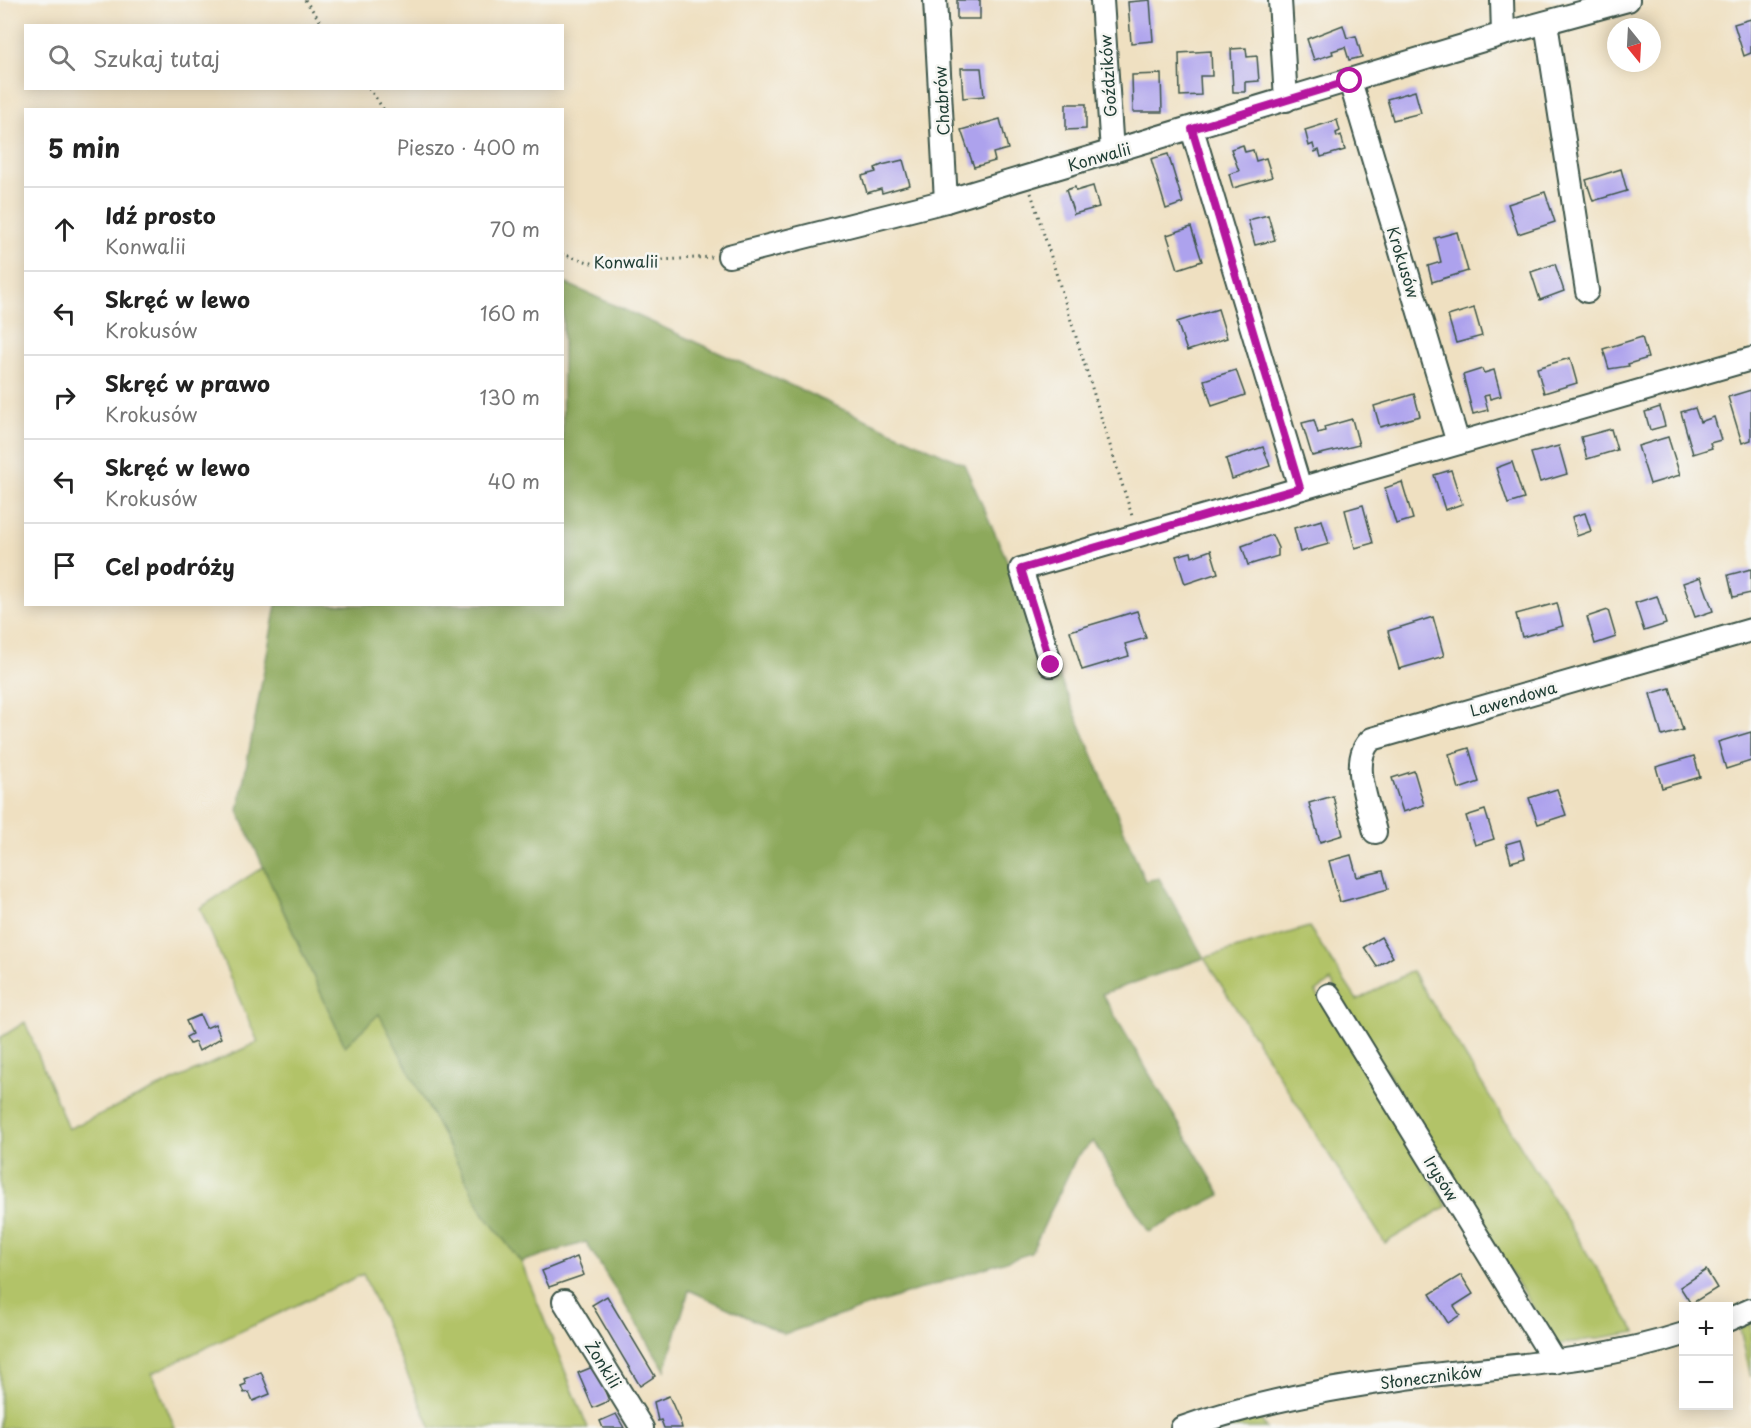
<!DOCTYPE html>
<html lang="pl">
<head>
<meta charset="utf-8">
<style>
	body { margin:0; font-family:"Playpen Sans",sans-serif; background:#f2f2f2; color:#222 }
	.controls { position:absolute; right:18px; bottom:18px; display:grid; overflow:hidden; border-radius:0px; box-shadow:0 3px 15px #0003 }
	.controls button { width:54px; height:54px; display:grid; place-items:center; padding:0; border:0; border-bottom:2px solid #e0e0e0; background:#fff; color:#222; font:30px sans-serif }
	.compass { position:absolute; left:1607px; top:18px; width:54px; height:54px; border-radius:50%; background:#fff; box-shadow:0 3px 15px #0003; rotate:162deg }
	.stop { position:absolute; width:18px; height:18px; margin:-14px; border:4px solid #b5179e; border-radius:50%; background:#fff }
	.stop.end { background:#b5179e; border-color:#fff; box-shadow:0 2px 6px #0008 }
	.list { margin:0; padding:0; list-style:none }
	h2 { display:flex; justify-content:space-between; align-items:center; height:78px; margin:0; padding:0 24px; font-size:26px }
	h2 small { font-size:20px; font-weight:400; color:#767676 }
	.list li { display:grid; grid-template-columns:39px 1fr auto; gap:18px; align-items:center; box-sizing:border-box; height:84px; padding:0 24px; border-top:2px solid #e0e0e0 }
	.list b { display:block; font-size:22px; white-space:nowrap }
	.list p { margin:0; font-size:20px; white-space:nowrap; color:#767676 }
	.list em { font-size:20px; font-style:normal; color:#767676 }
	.icon { flex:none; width:33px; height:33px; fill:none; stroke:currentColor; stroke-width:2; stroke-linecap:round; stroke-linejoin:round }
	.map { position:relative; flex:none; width:1751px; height:1428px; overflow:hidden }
	.search { position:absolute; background:#fff; box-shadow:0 3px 15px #0003; left:24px; top:24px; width:540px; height:66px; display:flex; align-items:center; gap:15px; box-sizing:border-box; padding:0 21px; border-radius:0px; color:#767676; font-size:22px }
	.panel { position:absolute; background:#fff; box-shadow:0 3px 15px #0003; left:24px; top:108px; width:540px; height:498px; border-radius:0px }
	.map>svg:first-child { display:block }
	.green { fill:#b2c367; stroke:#68804e; stroke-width:1.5 }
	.forest { fill:#8da95c; stroke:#567348; stroke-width:1.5 }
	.building { fill:#ada2ed }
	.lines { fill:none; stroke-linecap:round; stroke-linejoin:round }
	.minor-casing { stroke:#3e5549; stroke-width:26 }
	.path { stroke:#3e5549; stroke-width:3; stroke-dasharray:1.5 4.5; stroke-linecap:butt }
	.minor { stroke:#fff; stroke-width:22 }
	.route { stroke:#b5179e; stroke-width:8 }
	.labels { text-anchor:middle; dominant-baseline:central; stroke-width:5; stroke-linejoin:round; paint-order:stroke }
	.street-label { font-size:16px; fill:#1f3d34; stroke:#f6f6f2 }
</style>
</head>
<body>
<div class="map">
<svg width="1751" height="1428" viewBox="0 0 1751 1428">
	<rect width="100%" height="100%" fill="#f6f6f2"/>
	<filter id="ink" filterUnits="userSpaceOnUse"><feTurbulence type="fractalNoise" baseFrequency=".0167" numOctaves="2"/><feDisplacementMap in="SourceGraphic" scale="12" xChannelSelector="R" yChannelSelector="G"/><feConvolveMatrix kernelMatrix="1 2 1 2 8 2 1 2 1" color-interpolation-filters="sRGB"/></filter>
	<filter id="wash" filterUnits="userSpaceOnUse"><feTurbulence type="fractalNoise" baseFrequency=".008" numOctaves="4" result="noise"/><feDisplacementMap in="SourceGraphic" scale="24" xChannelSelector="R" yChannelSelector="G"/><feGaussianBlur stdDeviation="1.35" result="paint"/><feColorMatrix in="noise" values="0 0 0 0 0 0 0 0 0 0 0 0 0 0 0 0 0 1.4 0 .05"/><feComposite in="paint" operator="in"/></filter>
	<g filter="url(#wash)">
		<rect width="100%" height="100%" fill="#efe0c1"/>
		<!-- green -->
		<g class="green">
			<polygon points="263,867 345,1046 379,1013 484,1214 521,1262 588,1428 431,1428 363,1274 152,1373 175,1428 0,1428 0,1038 25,1022 68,1129 258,1042 200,908"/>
			<polygon points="1309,927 1357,1000 1412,971 1636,1332 1556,1345 1331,981 1316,992 1447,1206 1385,1243 1204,958"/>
			<polygon points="1751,1322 1751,1377 1740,1329"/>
			<polygon points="1257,1413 1266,1428 1219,1428"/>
		</g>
		<!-- forest -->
		<polygon class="forest" points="563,282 964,464 1070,701 1145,881 1159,878 1204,958 1102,994 1221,1195 1149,1232 1093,1141 1076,1158 1031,1253 784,1334 689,1290 665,1370 586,1242 521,1262 484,1214 379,1014 345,1046 238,811 276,605 562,604"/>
		<g id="blocks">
			<!-- building -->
			<g class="building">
				<rect x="957" y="0" width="23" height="19"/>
				<polygon points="1150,0 1153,41 1131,43 1128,2"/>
				<polygon points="1751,19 1751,53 1744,56 1734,24"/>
				<polygon points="1343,25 1347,38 1356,36 1362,57 1349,60 1345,47 1332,51 1333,54 1314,60 1307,39"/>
				<polygon points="1246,48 1247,57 1257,56 1259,81 1245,82 1245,92 1233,92 1231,49"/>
				<polygon points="1211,51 1212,76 1200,76 1201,95 1180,96 1179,53"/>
				<polygon points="961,68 981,68 984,96 963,98"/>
				<polygon points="1161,74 1162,112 1133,112 1132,75"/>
				<polygon points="1415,91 1421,113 1393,120 1387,99"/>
				<polygon points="1066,104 1086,104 1086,129 1066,130"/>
				<polygon points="1000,119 1008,149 993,153 995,161 974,167 961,130"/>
				<polygon points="1337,120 1340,131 1336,133 1337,137 1341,135 1345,150 1321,157 1319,150 1315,152 1313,144 1309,146 1305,130"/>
				<polygon points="1243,145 1245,152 1253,150 1256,161 1266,158 1272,177 1233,188 1229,174 1239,171 1231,149"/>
				<polygon points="1168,154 1183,203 1166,209 1151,159"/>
				<polygon points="903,160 910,185 882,193 881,189 867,193 862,176 876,172 875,168 882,165"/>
				<polygon points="1621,169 1627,191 1593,201 1586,180"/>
				<polygon points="1093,186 1099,207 1074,214 1066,190 1075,187 1076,191"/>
				<polygon points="1545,192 1555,222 1518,234 1508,204"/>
				<polygon points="1268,215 1275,240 1255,245 1248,220"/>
				<polygon points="1191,227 1202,261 1178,269 1167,235"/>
				<polygon points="1457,232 1468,271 1432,282 1428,266 1441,262 1435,238"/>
				<polygon points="1555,264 1564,291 1540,300 1531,272"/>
				<polygon points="1474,308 1482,336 1456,343 1448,316"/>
				<polygon points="1218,309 1227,338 1187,351 1177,322"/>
				<polygon points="1642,337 1648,358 1628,364 1629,366 1609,369 1603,349"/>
				<polygon points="1570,358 1577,383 1544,393 1537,368"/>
				<polygon points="1482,369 1484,373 1494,370 1501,396 1490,399 1489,395 1484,396 1488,410 1473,414 1463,375"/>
				<polygon points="1236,370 1245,395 1212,406 1204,380"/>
				<polygon points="1751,390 1751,440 1742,443 1728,397"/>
				<polygon points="1414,394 1420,416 1380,427 1374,406"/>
				<polygon points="1660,407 1665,426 1650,430 1645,412"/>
				<polygon points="1695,408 1700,422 1714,417 1721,440 1710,443 1712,448 1693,454 1681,412"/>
				<polygon points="1352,419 1359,445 1312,456 1302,423 1314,420 1318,433 1325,431 1324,427"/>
				<polygon points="1611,429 1617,450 1587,459 1581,437"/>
				<polygon points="1668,437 1680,475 1650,484 1638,446"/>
				<polygon points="1559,446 1567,474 1540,482 1531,453"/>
				<polygon points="1263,447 1270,466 1232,479 1226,459"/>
				<polygon points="1512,462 1524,499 1508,504 1496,468"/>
				<polygon points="1451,470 1462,504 1445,510 1434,475"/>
				<polygon points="1402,482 1413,519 1396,524 1385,488"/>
				<polygon points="1363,505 1373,543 1355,548 1345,510"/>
				<polygon points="1585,513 1591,531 1577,536 1572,517"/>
				<polygon points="1322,520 1329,544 1300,552 1294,528"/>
				<polygon points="1272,535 1278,548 1278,556 1248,565 1242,546"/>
				<polygon points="1211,550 1218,573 1185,584 1176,556 1191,552 1192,557"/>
				<polygon points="1751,569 1751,593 1733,597 1728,575"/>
				<polygon points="1701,577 1713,611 1695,617 1683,583"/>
				<polygon points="1657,596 1666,624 1644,631 1635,603"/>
				<polygon points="1557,603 1563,626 1522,637 1516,614"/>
				<polygon points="1608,610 1616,637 1595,644 1587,617"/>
				<polygon points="1137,611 1146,638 1125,644 1129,656 1082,670 1070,631"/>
				<polygon points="1433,617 1444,656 1399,669 1388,631"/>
				<polygon points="1670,688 1683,730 1662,736 1650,694"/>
				<polygon points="1751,732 1751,761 1726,769 1718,742"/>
				<polygon points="1469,748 1479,782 1459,789 1449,754"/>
				<polygon points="1694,756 1700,777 1662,788 1656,767"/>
				<polygon points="1414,771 1424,805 1403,812 1392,778"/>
				<polygon points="1557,789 1566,815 1538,824 1529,798"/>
				<polygon points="1333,796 1343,835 1320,842 1309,803"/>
				<polygon points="1485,810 1494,839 1475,845 1466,816"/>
				<polygon points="1520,840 1525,858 1511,862 1506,844"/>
				<polygon points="1351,855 1357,877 1383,871 1388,889 1340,902 1329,861"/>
				<polygon points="1381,937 1393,957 1377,967 1364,947"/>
				<polygon points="200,1015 206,1028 215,1024 221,1038 199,1051 195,1042 190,1044 186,1037 192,1034 186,1021"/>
				<polygon points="577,1257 584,1275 549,1287 542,1271"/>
				<polygon points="1706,1270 1717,1288 1691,1304 1680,1287"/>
				<polygon points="1461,1275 1473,1294 1454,1306 1460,1315 1448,1323 1430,1294"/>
				<polygon points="607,1296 655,1376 640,1386 592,1305"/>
				<polygon points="595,1366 609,1401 593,1408 578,1373"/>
				<polygon points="261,1372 270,1394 253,1401 249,1392 244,1393 241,1386 246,1384 244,1379"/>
				<polygon points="669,1396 681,1424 682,1428 664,1428 661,1420 658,1421 654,1402"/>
				<polygon points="616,1414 624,1428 603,1428 600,1421"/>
			</g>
		</g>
	</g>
	<g filter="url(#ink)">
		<use href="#blocks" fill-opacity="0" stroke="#3e5549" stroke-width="1.5"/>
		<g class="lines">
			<defs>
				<g id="minor">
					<polyline points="935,0 946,201"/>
					<polyline points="1102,0 1112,152"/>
					<polyline points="1280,0 1286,100"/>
					<polyline points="1502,0 1503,34"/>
					<polyline points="1546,23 1587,291"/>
					<polyline points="1350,81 1458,443"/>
					<polyline points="1192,129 1300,488"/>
					<polyline points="729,256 946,201 1503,34 1628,0"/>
					<polyline points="1051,665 1021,569 1751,359"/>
					<path d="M1375 832C1369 805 1348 759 1372 739L1751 630"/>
					<polyline points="1329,995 1555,1362"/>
					<polyline points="564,1301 642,1428"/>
					<polyline points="1728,1320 1751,1310"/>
					<path d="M1182 1428C1252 1403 1325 1389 1400 1379 1494 1366 1592 1364 1684 1334"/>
				</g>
			</defs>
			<!-- minor casing -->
			<use href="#minor" class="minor-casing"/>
			<!-- path -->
			<g class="path">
				<polyline points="305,0 324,26"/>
				<polyline points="369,88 384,110"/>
				<polyline points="1031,193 1133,519"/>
				<polyline points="562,254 595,264 712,257"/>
			</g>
			<!-- minor -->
			<use href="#minor" class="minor"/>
		</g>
	</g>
	<g class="lines" filter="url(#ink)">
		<!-- route -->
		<polyline class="route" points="1051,665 1021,569 1300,488 1192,129 1350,81"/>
	</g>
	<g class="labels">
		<!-- street labels -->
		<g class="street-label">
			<text transform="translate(1107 76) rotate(-94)">Goździków</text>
			<text transform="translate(941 101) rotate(-93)">Chabrów</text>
			<text transform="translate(1099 156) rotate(-16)">Konwalii</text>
			<text transform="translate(626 261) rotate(-1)">Konwalii</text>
			<text transform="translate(1404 262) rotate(73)">Krokusów</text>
			<text transform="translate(1513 698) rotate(-16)">Lawendowa</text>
			<text transform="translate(1442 1178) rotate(58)">Irysów</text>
			<text transform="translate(604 1364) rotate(58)">Żonkili</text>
			<text transform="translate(1431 1376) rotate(-7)">Słoneczników</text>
		</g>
	</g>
</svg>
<div class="controls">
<button>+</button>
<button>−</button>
</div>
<svg class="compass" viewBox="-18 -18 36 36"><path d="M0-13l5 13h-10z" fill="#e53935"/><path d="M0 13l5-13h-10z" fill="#767676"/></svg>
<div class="stop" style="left:1350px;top:81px"></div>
<div class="stop end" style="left:1051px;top:665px"></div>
<div class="search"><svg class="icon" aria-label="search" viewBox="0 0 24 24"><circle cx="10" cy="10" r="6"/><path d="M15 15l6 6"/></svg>Szukaj tutaj</div>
<section class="panel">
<h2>5 min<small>Pieszo · 400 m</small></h2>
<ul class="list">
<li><svg class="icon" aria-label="ahead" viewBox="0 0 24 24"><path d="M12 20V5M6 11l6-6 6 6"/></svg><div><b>Idź prosto</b><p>Konwalii</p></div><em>70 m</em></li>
<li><svg class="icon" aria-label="left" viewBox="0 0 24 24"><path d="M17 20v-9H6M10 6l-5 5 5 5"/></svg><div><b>Skręć w lewo</b><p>Krokusów</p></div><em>160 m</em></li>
<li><svg class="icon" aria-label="right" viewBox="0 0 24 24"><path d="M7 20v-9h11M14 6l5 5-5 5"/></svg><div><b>Skręć w prawo</b><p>Krokusów</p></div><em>130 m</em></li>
<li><svg class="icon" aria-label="left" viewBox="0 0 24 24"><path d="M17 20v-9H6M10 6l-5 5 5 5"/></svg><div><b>Skręć w lewo</b><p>Krokusów</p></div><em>40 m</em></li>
<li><svg class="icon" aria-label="arrive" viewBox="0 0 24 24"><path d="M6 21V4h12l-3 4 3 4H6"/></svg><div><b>Cel podróży</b></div></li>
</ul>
</section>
</div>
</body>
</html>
